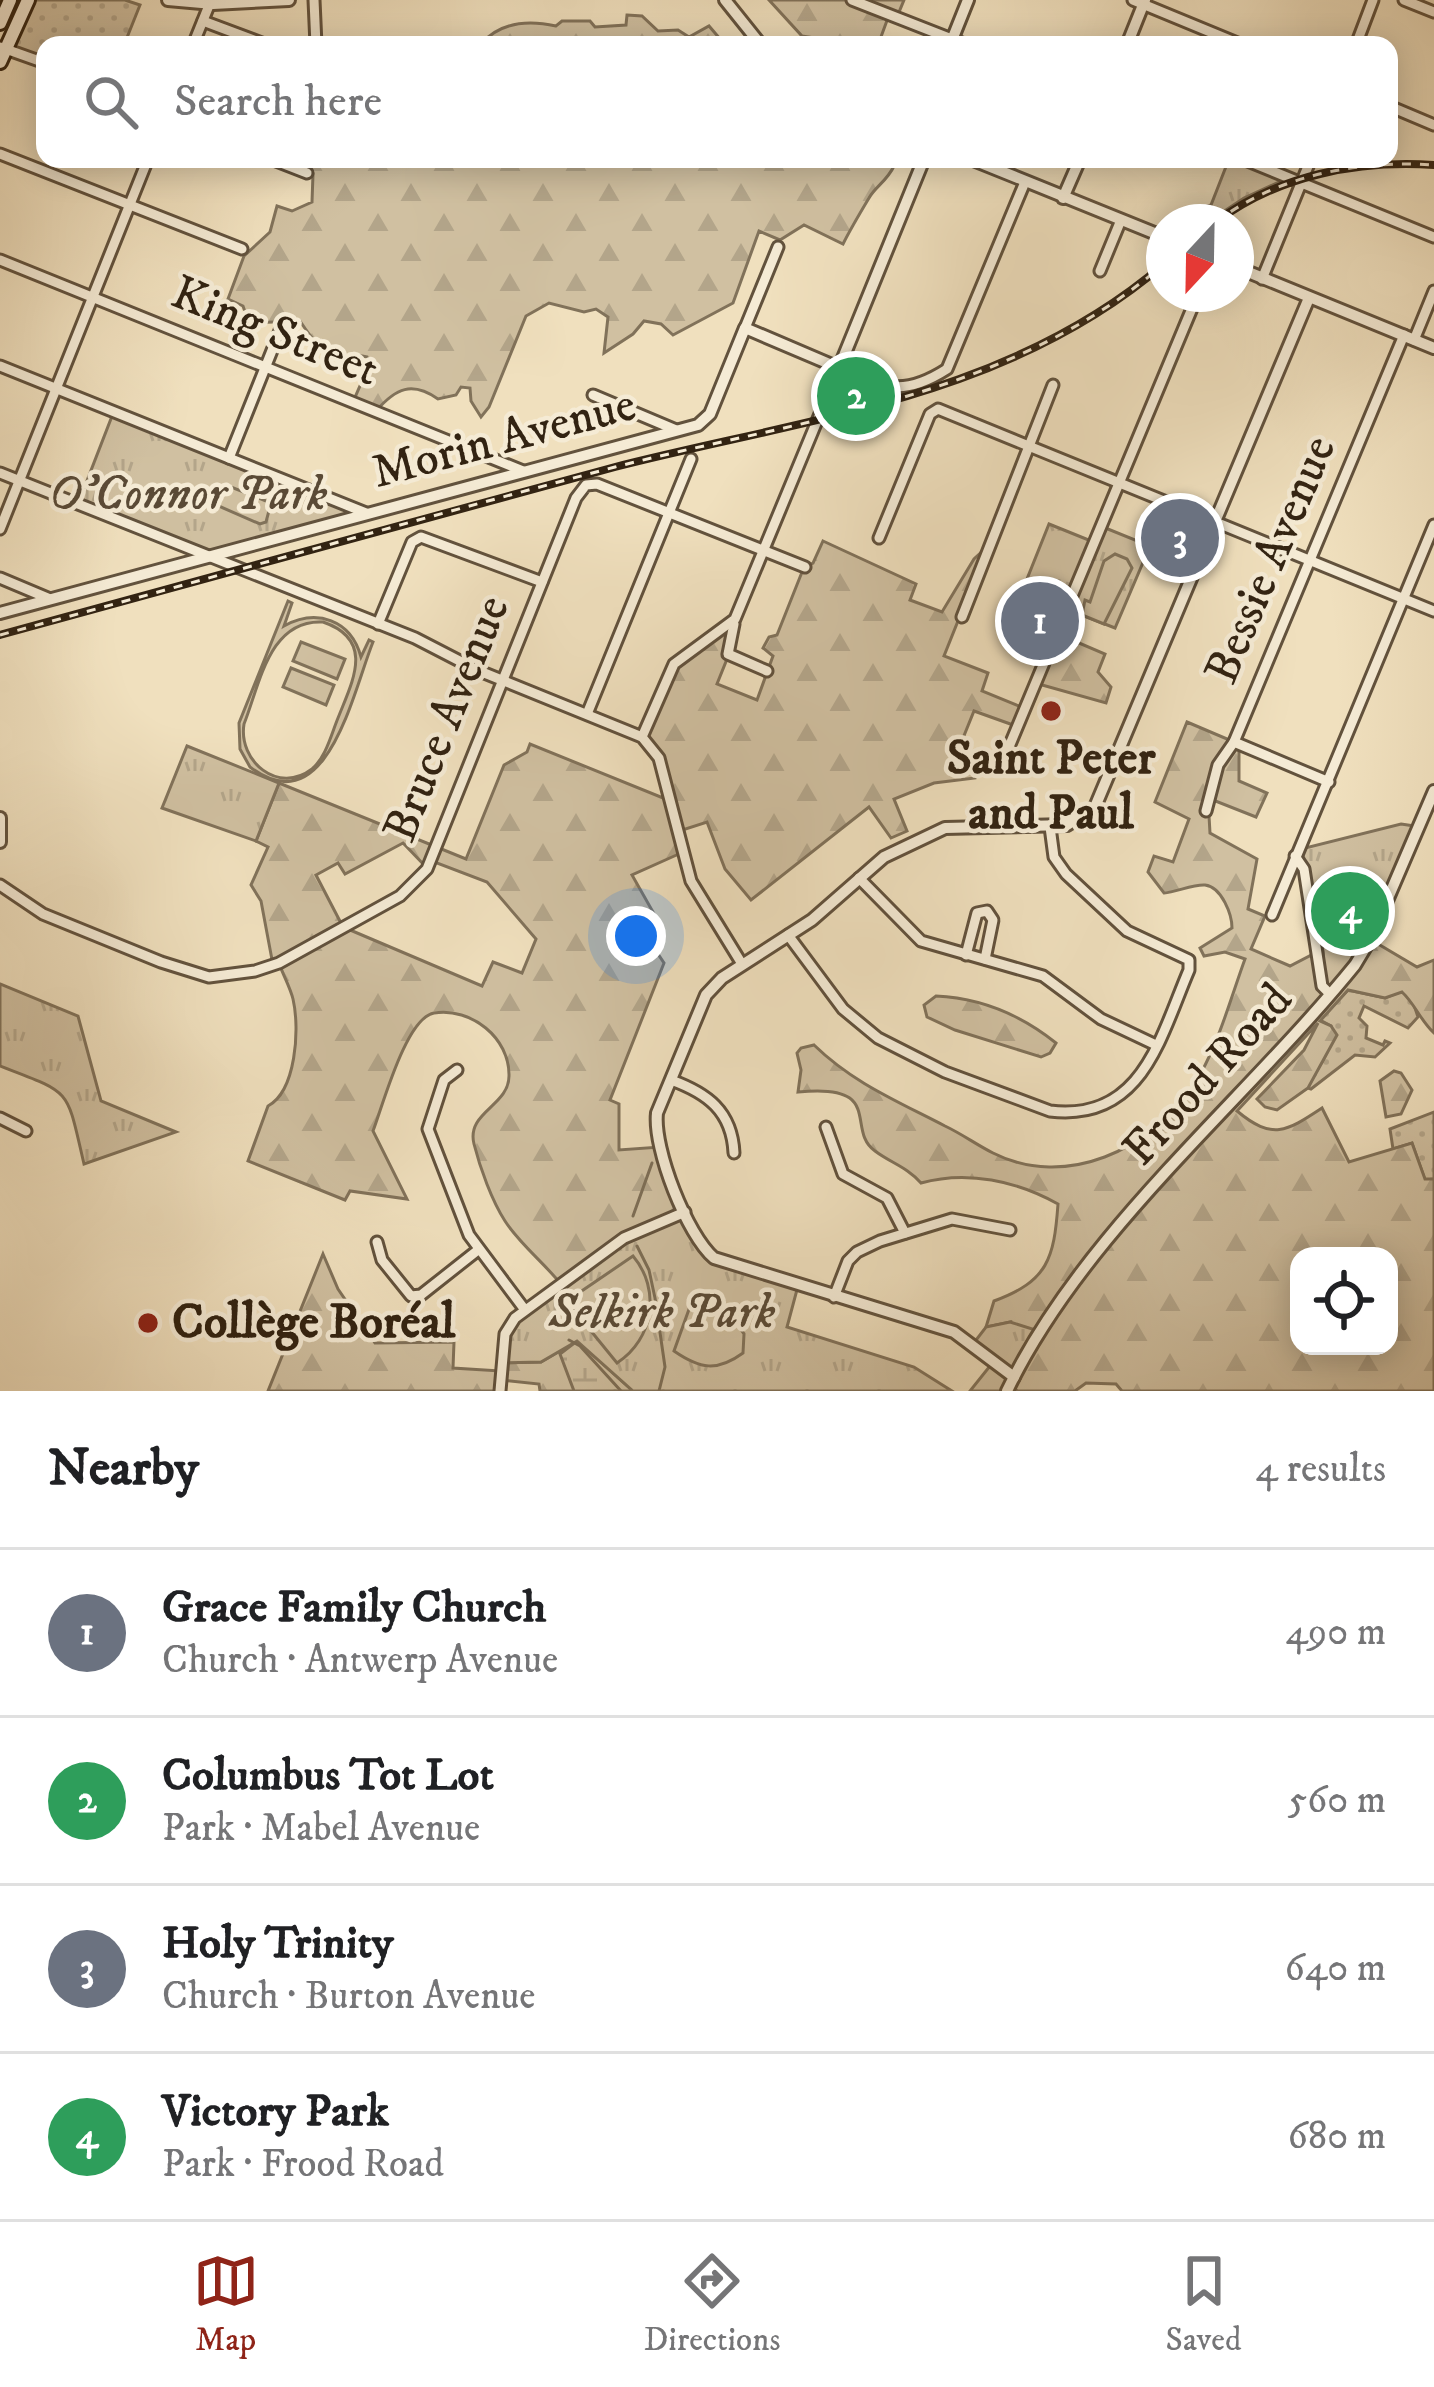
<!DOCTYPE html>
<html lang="en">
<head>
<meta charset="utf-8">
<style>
	body { margin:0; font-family:"IM FELL DW Pica",serif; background:#f2f2f2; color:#202124 }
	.controls { position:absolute; right:36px; bottom:36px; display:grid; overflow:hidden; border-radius:24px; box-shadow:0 6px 30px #0003 }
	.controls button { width:108px; height:108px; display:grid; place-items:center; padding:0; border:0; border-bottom:3px solid #e0e0e0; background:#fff; color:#202124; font:60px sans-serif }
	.compass { position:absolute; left:1146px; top:204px; width:108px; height:108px; border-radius:50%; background:#fff; box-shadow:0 6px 30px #0003; rotate:202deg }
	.you { position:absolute; left:636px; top:936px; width:42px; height:42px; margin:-30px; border:9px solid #fff; border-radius:50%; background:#1a73e8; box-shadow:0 0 0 18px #1a73e833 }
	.badge { display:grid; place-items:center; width:78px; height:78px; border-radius:50%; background:#8f2418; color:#fff; font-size:39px; font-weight:700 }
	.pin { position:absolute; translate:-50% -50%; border:6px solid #fff; box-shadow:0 3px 12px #0006 }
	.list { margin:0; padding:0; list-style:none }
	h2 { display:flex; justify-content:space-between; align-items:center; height:156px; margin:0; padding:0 48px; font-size:51px }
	h2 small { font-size:39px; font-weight:400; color:#757577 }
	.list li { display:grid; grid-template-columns:78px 1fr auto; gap:36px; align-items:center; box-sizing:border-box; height:168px; padding:0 48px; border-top:3px solid #e0e0e0 }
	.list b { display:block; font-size:45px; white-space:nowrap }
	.list p { margin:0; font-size:39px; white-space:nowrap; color:#757577 }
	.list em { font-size:39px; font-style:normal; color:#757577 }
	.icon { flex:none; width:66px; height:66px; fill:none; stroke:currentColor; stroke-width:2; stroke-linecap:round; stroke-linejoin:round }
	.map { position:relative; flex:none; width:1434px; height:1391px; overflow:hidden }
	.search { position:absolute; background:#fff; box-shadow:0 6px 30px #0003; left:36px; right:36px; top:36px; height:132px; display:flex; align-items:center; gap:30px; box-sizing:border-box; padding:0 42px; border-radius:24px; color:#757577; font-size:45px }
	.sheet { height:828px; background:#fff }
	nav { display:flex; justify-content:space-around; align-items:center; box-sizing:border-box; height:168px; border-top:3px solid #e0e0e0; background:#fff; font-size:33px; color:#757577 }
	nav a { display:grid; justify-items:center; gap:6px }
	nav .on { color:#8f2418 }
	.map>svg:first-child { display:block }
	.grass { fill:url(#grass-dots); stroke:#81725a; stroke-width:3 }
	.forest { fill:url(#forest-firs); stroke:#81725a; stroke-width:3; fill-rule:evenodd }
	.wetland { fill:url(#wetland-marsh); stroke:#81725a; stroke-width:3 }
	.park { fill:url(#park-tufts); stroke:#81725a; stroke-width:3 }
	.garden { fill:#d0c0a1; stroke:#81725a; stroke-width:3; fill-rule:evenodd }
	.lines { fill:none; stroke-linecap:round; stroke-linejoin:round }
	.stream { stroke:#7d6e56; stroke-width:3 }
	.minor-casing { stroke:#62523d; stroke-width:15 }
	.tertiary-casing { stroke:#62523d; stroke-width:16 }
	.secondary-casing { stroke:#322312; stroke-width:18 }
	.minor { stroke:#f5ebd5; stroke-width:9 }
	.tertiary { stroke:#f5ebd5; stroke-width:10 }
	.secondary { stroke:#f5ebd5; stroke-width:12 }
	.rail-casing { stroke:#322312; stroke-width:8 }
	.rail { stroke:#f5ebd5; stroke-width:3; stroke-dasharray:9; stroke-linecap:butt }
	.poi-dot { fill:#8f2418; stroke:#f5ebd5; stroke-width:4.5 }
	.labels { text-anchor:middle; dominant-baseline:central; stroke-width:9; stroke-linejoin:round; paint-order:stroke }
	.street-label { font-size:48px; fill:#322312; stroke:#f5ebd5 }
	.park-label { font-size:48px; font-style:italic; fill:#5a4a36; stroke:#f5ebd5 }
	.poi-label { font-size:48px; font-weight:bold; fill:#322312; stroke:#f5ebd5 }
</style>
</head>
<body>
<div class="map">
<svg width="1434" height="1391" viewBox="0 0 1434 1391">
	<defs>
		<pattern id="grass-dots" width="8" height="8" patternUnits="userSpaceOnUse" patternTransform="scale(3)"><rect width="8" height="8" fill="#d0c0a1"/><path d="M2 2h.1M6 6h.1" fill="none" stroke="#b3a58a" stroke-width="1.8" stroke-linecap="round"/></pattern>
		<pattern id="forest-firs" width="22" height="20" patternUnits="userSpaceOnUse" patternTransform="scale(3)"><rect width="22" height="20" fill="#d0c0a1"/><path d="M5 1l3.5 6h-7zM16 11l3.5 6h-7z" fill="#b3a58a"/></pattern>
		<pattern id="wetland-marsh" width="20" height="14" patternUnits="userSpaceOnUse" patternTransform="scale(3)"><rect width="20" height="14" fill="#d0c0a1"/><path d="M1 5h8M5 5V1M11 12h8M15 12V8" fill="none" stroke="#b3a58a"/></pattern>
		<pattern id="park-tufts" width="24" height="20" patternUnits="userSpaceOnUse" patternTransform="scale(3)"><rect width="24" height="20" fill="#d0c0a1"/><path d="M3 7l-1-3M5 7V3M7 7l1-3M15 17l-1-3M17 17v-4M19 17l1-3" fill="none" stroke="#b3a58a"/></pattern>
	</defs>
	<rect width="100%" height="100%" fill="#f0e0be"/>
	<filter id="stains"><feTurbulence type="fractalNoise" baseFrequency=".00167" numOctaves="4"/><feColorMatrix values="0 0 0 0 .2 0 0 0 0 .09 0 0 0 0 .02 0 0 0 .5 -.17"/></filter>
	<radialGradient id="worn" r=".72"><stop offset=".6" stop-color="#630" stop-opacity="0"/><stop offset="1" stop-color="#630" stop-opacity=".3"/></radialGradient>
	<!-- grass -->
	<g class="grass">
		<polygon points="35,0 125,0 140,5 124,45 45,45 45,63 12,48"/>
		<path d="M1348 990 1385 998 1402 991 1413 1002 1418 1017 1408 1028 1364 1006 1359 1018 1367 1026 1366 1038 1383 1045 1385 1041 1390 1043 1375 1057 1355 1055 1311 1089 1308 1088C1319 1061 1332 1057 1331 1026L1320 1020Z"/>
		<polygon points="1434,1112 1434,1179 1425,1180 1412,1143 1393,1149 1390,1129"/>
	</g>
	<!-- forest -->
	<g class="forest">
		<polygon points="769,0 904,0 897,17 889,15 878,45 816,45 815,38 802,36"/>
		<path d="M627 15 642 16 658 31 678 30 689 37 709 26 721 40 717 45H390L467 40 482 43C501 22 529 20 556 26L562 21H590L595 27 626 25Z"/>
		<path d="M307 159H890L894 166C887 181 875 187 869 198 860 213 851 228 843 244L804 225 780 240 759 231 733 303 673 335 661 324 644 321 633 334 604 353 608 317 596 309 584 312 549 303 526 316 489 407 481 417 471 401 470 388 461 387 456 395 438 399C412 381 396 388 376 411L353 402 369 365 367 357C356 353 348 358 337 355 319 350 310 336 300 321L249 323 243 306 228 299 244 256 270 232 277 206 292 211 312 202 313 174Z"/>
		<path d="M823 541 916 584 910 600 942 612 974 559 988 546 944 656 988 673 982 691 1024 708 1016 726 974 711 959 748 975 756V778L934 783 894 799 907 831 891 838 869 807 751 900 725 869 707 822 676 832 681 853 632 875 657 919 642 930 664 963 610 1100 619 1104V1150L660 1147 685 1211 560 1283C543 1262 519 1243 505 1221 492 1201 480 1168 474 1144 466 1112 509 1106 509 1076 510 1038 471 1007 434 1013 406 1018 383 1105 373 1131L407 1199 350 1191 345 1200 248 1161 268 1106C296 1091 300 1029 293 999 290 987 283 975 279 963L273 965 261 901 251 885 268 847 256 841 279 783 466 859 504 765 527 752 530 744 668 800 659 758 642 737 671 671 736 619 729 654 717 684 757 700 773 656 763 648 769 637 777 635 804 567 813 563ZM403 843 427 868 432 861 487 882 536 939 522 973 493 962 482 986 343 927 316 875 338 863 345 874Z"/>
		<polygon points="1058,634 1105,654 1098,672 1111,687 1106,703 1035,683"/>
		<path d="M1187 722 1239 744V781L1267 793 1256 817 1208 798 1210 833 1257 859 1248 909 1265 916 1251 949 1290 966 1323 949 1324 972 1373 941 1417 967 1434 960V1033C1420 1020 1415 1004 1402 992L1385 998 1348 990 1320 1021 1331 1026 1337 1035 1308 1088 1277 1110 1265 1107 1257 1099 1304 1050 1318 1023 1237 1111C1273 1141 1287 1131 1322 1108L1349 1162 1412 1143 1425 1179H1434V1391H1122L1116 1384 1086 1383 1075 1391H1018L1010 1387 1008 1391H970L994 1361 1010 1322 986 1327 994 1301C1048 1281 1054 1259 1058 1204 1017 1181 967 1170 921 1183 907 1167 891 1163 875 1151 845 1130 886 1083 798 1092L801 1070 797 1053 801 1048 814 1045C853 1083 897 1101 945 1126 962 1134 977 1145 993 1153 1066 1190 1151 1149 1193 1086 1217 1050 1230 1000 1245 959L1225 952 1204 956 1200 948 1232 928C1232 915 1222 887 1205 885 1194 884 1176 892 1164 893L1148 872 1154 856 1173 862 1189 819 1155 802ZM1299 1256H1389V1346H1299Z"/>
		<path d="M936 996C981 998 1021 1015 1056 1043L1050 1053 1041 1057 955 1030 927 1017 924 1005Z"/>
		<polygon points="1394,1071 1401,1073 1412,1090 1401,1114 1386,1117 1380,1081"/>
		<polygon points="323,1254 338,1289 375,1343 454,1342 453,1368 500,1371 502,1363 541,1362 577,1341 633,1391 540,1391 539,1384 501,1380 500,1391 268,1391"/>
	</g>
	<!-- wetland -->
	<polygon class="wetland" points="577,1341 633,1391 574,1391 560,1354"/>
	<!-- park -->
	<g class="park">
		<polygon points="1229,159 1245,159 1290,177 1244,198 1208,222 1198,222 1202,208 1211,205"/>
		<polygon points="839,369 890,390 880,401 820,414"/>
		<polygon points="114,411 366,513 206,556 78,504"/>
		<polygon points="1049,524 1096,543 1103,527 1150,546 1115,628 1069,610 1071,603 1025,584"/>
		<polygon points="187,746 279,783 256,841 162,808"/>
		<polygon points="1401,824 1421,827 1388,907 1331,997 1324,979 1323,951 1301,849"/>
		<path d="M0 984 78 1016 101 1101 176 1132 84 1164C66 1087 73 1094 0 1066Z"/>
		<polygon points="685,1211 705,1250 798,1286 787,1327 914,1367 952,1391 633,1391 577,1341 541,1362 502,1363 509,1323 591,1260"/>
		<polygon points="1010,1322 1042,1332 1015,1377 973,1344 986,1327"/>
	</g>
	<!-- garden -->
	<g class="garden">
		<polygon points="226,485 271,503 266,522 260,524 214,504 219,487"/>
		<polygon points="1115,554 1127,559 1132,568 1104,624 1082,615 1085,600 1090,602 1104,561"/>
		<path d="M288 601 292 603 284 626C317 608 351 620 361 657L369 640 373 642C353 691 327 826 250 767L240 749 239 723ZM323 622C376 640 352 682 338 718 331 735 326 757 312 769 278 795 238 761 244 724 260 684 269 619 323 622Z"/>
		<polygon points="301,642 345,659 337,679 293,661"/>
		<polygon points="291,668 334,685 326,705 283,687"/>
		<path d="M633 1256C661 1289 654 1339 617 1363L569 1304 570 1299Z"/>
		<path d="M692 1301 724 1306 744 1334 743 1353C717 1372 700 1369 674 1351Z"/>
	</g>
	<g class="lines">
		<!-- stream -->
		<g class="stream">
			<polyline points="633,1216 652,1163"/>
			<polyline points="637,1246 649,1270 655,1298 665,1367 659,1391"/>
			<polyline points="569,1340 580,1346 621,1391"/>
		</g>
		<defs>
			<g id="minor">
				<polyline points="314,0 316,45"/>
				<polyline points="852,0 967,45"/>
				<polyline points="1133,0 1242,45"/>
				<polyline points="1404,0 1434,12"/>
				<polyline points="203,21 267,45"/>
				<polyline points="193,45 210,3"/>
				<polyline points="1356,45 1373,0"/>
				<polyline points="0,47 45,63"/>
				<polyline points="1389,106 1434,125"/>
				<polyline points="0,154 242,249"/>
				<polyline points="271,159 307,173"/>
				<polyline points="1243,159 1434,237"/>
				<polyline points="0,260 523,471"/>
				<polyline points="1100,271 1121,220"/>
				<polyline points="1262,279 1311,159"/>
				<polyline points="745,328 778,247"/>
				<polyline points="1414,340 1434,291"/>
				<polyline points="0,366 366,513"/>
				<polyline points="593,395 676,430"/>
				<polyline points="229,458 283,323"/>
				<polyline points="0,473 415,638 477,670 642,737 659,758 691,881 742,964"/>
				<polyline points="0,529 148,159"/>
				<polyline points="879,538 930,414 938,409 1434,611"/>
				<polyline points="0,578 50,599"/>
				<polyline points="962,617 1053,385"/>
				<polyline points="378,624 412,542 421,537 542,582"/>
				<polyline points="734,624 728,654 767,671"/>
				<polyline points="587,714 691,459"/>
				<path d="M642 737 674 664 735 619 839 368C883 387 902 398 947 369L1025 182"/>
				<polyline points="1234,742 1329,782"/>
				<polyline points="1006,754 1198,294"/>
				<polyline points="1206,811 1218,765 1234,742 1404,335"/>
				<polyline points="1295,856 1304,869 1322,986 1330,994"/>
				<polyline points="859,878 921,941 1043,976 1101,1019 1156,1045"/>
				<polyline points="0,885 43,914 161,962 209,977 255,971 279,963 400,896 427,869 576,498 586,485 597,484 805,567"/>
				<polyline points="1272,915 1434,525"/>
				<path d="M788 935 843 1009 878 1038 945 1072 1050 1111C1142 1122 1160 1038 1189 970V960L1127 931 1066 874 1054 857 1050 827"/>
				<polyline points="966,955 977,913 987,911 993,920 985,959"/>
				<polyline points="457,1070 444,1080 428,1129 469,1235 525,1310"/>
				<path d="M671 1080C707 1093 732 1111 734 1153"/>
				<polyline points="0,1118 26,1131"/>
				<polyline points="826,1127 843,1174 887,1198 905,1233"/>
				<polyline points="377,1242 382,1260 411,1296 421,1295 478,1250"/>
				<polyline points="834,1297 848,1261 857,1252 880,1241 952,1219 1010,1230"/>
				<polyline points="500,1391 505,1334 515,1318 624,1238 685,1212"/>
			</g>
			<g id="tertiary">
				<polyline points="168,0 213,4 289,0"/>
				<polyline points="725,0 761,45"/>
				<polyline points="950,45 968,0"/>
				<polyline points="1127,45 1145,0"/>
				<polyline points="971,159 1164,237"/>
				<polyline points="1063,198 1080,159"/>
				<polyline points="1236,267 1434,348"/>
				<polyline points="0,613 698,425 710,414 745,328 839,368 924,159"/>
				<polyline points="0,818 0,842"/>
				<path d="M1014 1377 954 1332 714 1258C687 1235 653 1149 657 1113L706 995 722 978 812 920 884 857 945 828 1067 825 1095 807 1309 298"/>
				<path d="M1007 1391C1083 1232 1244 1102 1355 965L1370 940 1434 791"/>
			</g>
			<g id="secondary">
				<polyline points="0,23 10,0"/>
				<polyline points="0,62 28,0"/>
			</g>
		</defs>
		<!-- minor casing -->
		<use href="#minor" class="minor-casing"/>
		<!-- tertiary casing -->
		<use href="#tertiary" class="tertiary-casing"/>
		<!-- secondary casing -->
		<use href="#secondary" class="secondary-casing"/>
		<!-- minor -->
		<use href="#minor" class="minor"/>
		<!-- tertiary -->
		<use href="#tertiary" class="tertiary"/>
		<!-- secondary -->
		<use href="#secondary" class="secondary"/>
		<defs>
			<g id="rail">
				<path d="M1216 222C1278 175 1358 160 1434 165"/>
				<path d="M0 635C205 580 410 521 615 467 807 418 1008 398 1164 264"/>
			</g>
		</defs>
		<!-- rail casing -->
		<use href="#rail" class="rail-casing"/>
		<!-- rail -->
		<use href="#rail" class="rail"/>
	</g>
	<!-- markers -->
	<g class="poi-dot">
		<circle cx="1051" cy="711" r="12"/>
		<circle cx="148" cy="1323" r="12"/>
	</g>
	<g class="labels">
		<!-- street labels -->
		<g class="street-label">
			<text transform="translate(275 332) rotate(22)">King Street</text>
			<text transform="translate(504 439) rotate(-15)">Morin Avenue</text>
			<text transform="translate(1271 560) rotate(-67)">Bessie Avenue</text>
			<text transform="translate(447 719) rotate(-68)">Bruce Avenue</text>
			<text transform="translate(1208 1075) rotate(-48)">Frood Road</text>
		</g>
		<!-- park labels -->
		<g class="park-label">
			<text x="188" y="495">O'Connor Park</text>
			<text x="662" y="1313">Selkirk Park</text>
		</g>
		<!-- poi labels -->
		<g class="poi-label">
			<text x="1051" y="759">Saint Peter<tspan x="1051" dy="55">and Paul</tspan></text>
			<text x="172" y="1323" text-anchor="start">Collège Boréal</text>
		</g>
	</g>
	<rect width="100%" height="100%" filter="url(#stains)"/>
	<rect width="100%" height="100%" fill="url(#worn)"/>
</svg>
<div class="controls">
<button><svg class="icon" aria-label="locate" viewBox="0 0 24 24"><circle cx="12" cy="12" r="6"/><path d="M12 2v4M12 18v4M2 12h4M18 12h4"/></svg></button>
</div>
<svg class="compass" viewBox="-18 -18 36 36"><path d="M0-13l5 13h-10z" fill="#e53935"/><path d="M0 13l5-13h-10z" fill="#757577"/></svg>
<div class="you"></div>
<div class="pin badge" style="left:1040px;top:621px;background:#6b7280">1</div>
<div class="pin badge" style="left:856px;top:396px;background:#2e9e5b">2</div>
<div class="pin badge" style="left:1180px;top:538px;background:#6b7280">3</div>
<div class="pin badge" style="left:1350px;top:911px;background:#2e9e5b">4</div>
<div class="search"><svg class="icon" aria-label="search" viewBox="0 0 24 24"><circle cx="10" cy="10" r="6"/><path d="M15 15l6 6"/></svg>Search here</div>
</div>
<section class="sheet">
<h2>Nearby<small>4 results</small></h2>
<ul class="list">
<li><span class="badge" style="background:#6b7280">1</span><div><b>Grace Family Church</b><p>Church · Antwerp Avenue</p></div><em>490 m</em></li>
<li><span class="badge" style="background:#2e9e5b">2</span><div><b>Columbus Tot Lot</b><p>Park · Mabel Avenue</p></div><em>560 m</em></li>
<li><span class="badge" style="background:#6b7280">3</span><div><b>Holy Trinity</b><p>Church · Burton Avenue</p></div><em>640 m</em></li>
<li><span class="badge" style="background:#2e9e5b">4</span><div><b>Victory Park</b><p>Park · Frood Road</p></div><em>680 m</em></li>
</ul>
</section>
<nav>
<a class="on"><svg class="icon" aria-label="map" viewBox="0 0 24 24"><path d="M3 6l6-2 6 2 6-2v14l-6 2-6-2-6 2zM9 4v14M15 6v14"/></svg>Map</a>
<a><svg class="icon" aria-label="directions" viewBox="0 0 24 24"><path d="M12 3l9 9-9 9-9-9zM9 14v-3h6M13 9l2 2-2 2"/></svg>Directions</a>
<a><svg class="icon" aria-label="saved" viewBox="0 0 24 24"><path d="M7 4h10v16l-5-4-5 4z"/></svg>Saved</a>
</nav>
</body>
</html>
